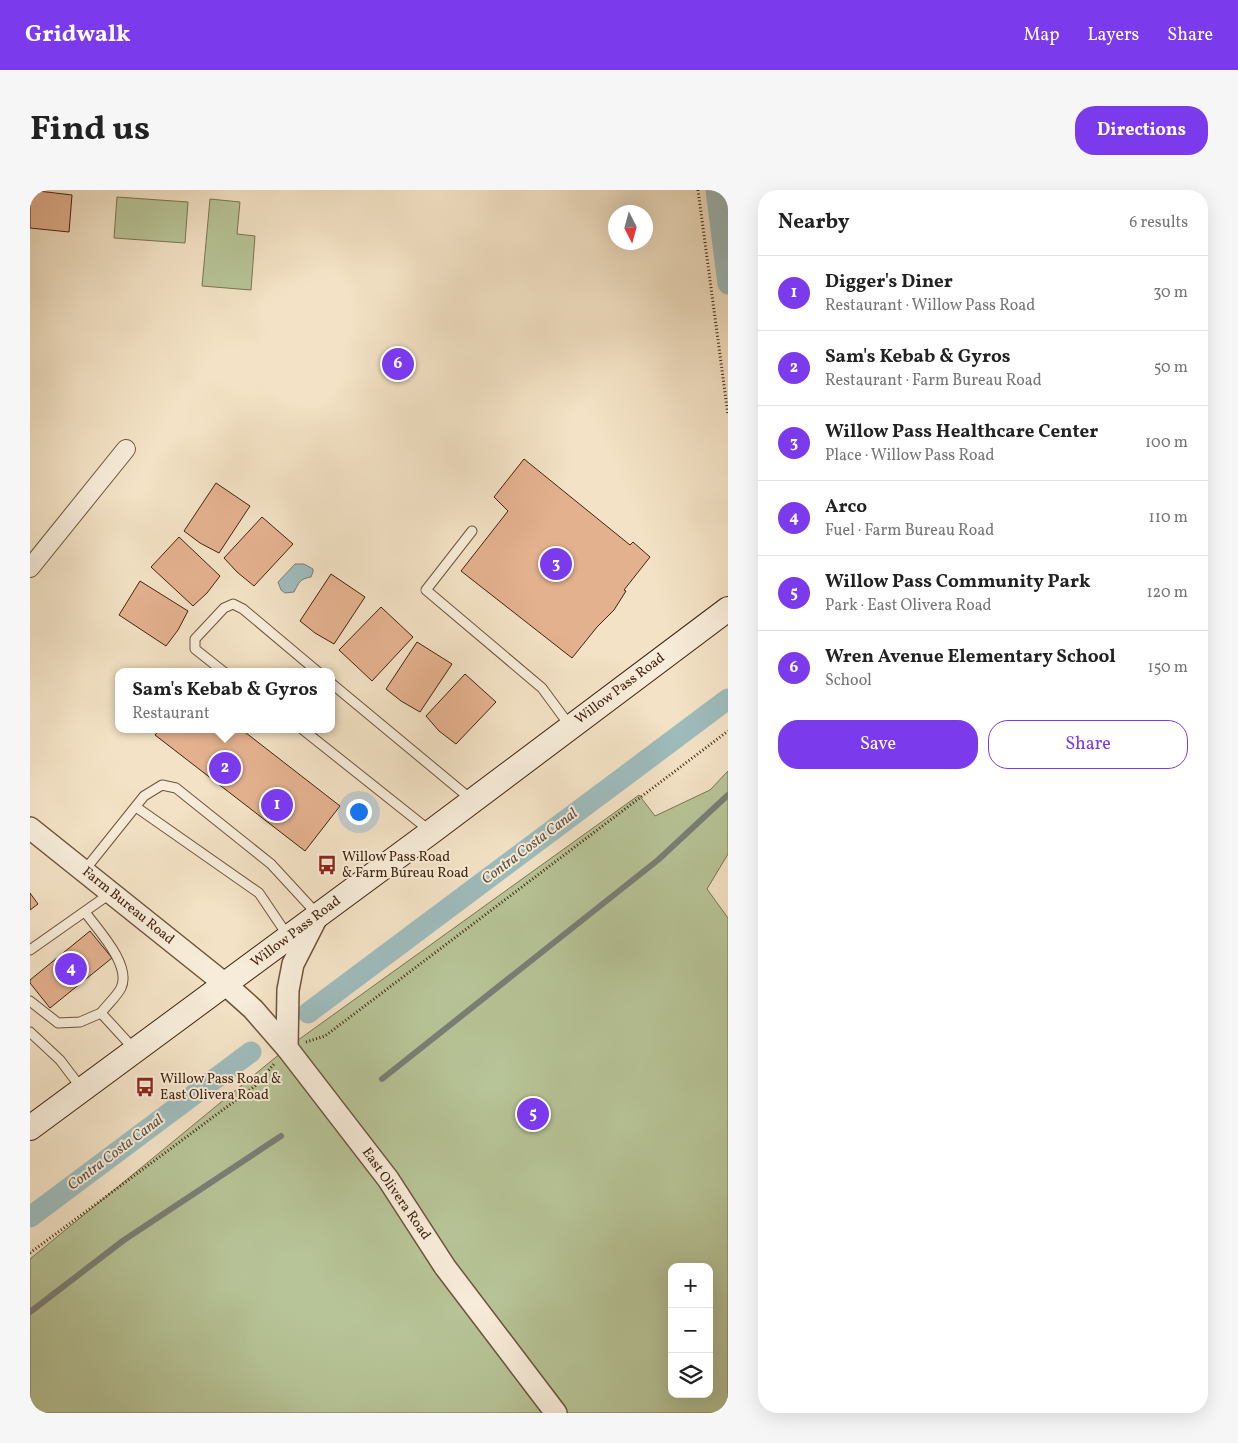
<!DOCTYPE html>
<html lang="en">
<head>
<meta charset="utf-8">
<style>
	body { margin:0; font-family:Vollkorn,serif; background:#f6f6f6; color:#222 }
	.controls { position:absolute; right:15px; bottom:15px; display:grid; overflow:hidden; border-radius:10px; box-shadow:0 5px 20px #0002 }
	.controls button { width:45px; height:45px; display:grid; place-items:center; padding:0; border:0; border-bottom:1px solid #e0e0e0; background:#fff; color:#222; font:25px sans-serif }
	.compass { position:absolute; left:578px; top:15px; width:45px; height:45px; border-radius:50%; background:#fff; box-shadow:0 5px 20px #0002; rotate:174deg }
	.you { position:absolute; left:328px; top:621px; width:18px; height:18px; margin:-12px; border:4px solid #fff; border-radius:50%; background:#1a73e8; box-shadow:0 0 0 8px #1a73e833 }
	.badge { display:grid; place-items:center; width:32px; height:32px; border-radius:50%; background:#7c3aed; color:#fff; font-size:16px; font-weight:700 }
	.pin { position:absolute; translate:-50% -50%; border:2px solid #fff; box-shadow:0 1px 5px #0006 }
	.popup { position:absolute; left:85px; top:478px; width:220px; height:65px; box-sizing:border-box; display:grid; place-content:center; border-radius:10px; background:#fff; filter:drop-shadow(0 1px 4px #0005); font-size:16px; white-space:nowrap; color:#767676 }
	.popup b { font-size:19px; color:#222 }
	.popup::after { content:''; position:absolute; left:50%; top:100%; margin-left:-10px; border:10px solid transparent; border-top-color:#fff }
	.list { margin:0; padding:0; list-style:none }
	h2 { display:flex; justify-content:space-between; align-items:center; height:65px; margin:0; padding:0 20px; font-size:21px }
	h2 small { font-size:16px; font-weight:400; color:#767676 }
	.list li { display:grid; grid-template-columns:32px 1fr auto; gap:15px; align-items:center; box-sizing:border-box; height:75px; padding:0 20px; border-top:1px solid #e0e0e0 }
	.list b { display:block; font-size:19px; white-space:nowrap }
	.list p { margin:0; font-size:16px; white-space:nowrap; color:#767676 }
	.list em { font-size:16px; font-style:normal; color:#767676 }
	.actions { display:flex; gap:10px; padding:15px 20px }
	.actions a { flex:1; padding:11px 0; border:1px solid #7c3aed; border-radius:20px; text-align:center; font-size:18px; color:#7c3aed }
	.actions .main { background:#7c3aed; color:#fff }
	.icon { flex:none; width:28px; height:28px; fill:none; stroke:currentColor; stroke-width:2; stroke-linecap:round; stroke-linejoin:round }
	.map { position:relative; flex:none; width:698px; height:1223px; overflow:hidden; border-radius:20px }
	header { display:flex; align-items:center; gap:30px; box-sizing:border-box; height:70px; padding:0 25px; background:#7c3aed; color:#fff }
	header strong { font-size:24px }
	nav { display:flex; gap:28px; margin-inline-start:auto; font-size:18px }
	.intro { display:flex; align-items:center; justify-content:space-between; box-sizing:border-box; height:120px; padding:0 30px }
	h1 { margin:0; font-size:35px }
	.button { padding:12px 22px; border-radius:20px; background:#7c3aed; color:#fff; font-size:18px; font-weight:700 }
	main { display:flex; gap:30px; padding:0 30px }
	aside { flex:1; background:#fff; border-radius:20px; box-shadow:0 5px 20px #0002 }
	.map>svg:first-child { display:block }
	.green { fill:#b7c497; stroke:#7c7452; fill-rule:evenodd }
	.water { fill:#9ebcbd; stroke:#797f77 }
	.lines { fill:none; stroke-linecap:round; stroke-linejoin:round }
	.stream { stroke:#797f77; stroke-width:6 }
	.canal { stroke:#9ebcbd; stroke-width:21 }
	.building { fill:#e4b18e; stroke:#42230d }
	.service-casing { stroke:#6e533b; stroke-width:11 }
	.minor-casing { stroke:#6e533b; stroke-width:20 }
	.tertiary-casing { stroke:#6e533b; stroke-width:24 }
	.secondary-casing { stroke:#42230d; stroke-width:26 }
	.path { stroke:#42230d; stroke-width:3; stroke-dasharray:1 2.5; stroke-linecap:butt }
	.service { stroke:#f7ecd9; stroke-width:9 }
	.minor { stroke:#f7ecd9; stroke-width:18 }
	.tertiary { stroke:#f7ecd9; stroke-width:21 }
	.secondary { stroke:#f7ecd9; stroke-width:24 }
	.labels { text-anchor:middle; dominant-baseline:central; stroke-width:4; stroke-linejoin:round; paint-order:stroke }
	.street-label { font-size:14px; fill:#42230d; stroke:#f7ecd9 }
	.poi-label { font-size:14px; fill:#42230d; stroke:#f7ecd9; text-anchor:start }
	.water-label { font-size:15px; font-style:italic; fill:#5e5142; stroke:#f7ecd9 }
</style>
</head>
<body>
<header>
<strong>Gridwalk</strong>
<nav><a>Map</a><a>Layers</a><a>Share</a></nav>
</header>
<div class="intro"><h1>Find us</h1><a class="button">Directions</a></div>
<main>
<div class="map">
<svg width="698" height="1223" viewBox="0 0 698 1223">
	<rect width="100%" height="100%" fill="#f3e2c5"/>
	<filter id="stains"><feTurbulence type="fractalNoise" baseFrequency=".004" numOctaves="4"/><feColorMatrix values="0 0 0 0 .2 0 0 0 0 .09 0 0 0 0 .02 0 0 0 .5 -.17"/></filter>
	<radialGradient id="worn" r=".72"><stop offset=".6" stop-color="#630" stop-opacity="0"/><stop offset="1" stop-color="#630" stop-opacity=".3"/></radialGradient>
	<!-- green -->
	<g class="green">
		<polygon points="87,7 158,12 155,53 84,48"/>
		<polygon points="180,9 210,12 207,44 225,46 221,100 172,96"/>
		<path d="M698 581V664L677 699 698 728V1223H0V1069L257 858 609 605 625 626 680 600ZM642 1077H679V1204H642Z"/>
	</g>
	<!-- water -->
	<path class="water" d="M265 374H274L283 379V382L281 387C269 389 269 393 264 402L255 403 251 400 248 392Z"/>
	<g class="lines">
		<!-- stream -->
		<g class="stream">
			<polyline points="352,889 628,670 698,605"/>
			<polyline points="0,1122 94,1050 251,946"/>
		</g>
		<!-- canal -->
		<g class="canal">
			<polyline points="686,0 698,94"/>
			<polyline points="278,823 698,509"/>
			<polyline points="0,1027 221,862"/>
		</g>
	</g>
	<!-- building -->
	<g class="building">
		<polygon points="0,0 42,5 39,42 0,38"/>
		<polygon points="494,269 600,355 603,352 620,367 594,400 596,401 584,420 567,437 542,468 431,381 478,321 464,307"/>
		<polygon points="186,293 220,316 189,363 170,353 154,341"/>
		<polygon points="232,327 263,354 224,396 207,382 194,368"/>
		<polygon points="149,347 190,386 177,403 163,416 121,377"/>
		<polygon points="301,384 335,407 304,454 285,443 270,431"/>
		<polygon points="110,391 158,421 148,440 136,456 89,425"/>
		<polygon points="351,417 383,447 342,491 309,460"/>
		<polygon points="387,452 422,474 390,522 371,511 356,499"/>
		<polygon points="435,484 466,512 426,554 409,541 396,526"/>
		<polygon points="130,539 211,539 310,616 275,661 125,545"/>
		<polygon points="0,703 8,714 0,720"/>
		<polygon points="60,741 82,768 20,818 0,793 0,790"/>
	</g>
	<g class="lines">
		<defs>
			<g id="service">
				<polyline points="442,341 396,400 512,498 540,536"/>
				<polyline points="194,482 165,459 165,449 194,418 203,414 213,419 288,482"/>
				<polyline points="301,493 442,610"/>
				<polyline points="272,539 399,640"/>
				<polyline points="106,617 229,703 258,746"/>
				<polyline points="54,681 114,606 132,595 146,598 241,674 288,725"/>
				<path d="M55 722C67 739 102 775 91 798 87 806 77 815 71 823"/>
				<polyline points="0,760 81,703"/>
				<polyline points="0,811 28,833 50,832 71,823 104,859"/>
				<polyline points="0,842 30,870 52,899"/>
			</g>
			<polyline id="minor" points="0,378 96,259"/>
			<g id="tertiary">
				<polyline points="0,638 195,794 223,819 257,858 358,989 415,1077 526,1223"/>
				<polyline points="257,858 258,800 263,774 288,725"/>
			</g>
			<polyline id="secondary" points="0,938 401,642 698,419"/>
		</defs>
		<!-- service casing -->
		<use href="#service" class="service-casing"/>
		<!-- minor casing -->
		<use href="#minor" class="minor-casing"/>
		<!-- tertiary casing -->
		<use href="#tertiary" class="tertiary-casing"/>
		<!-- secondary casing -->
		<use href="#secondary" class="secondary-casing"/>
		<!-- path -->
		<g class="path">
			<polyline points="668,0 698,225"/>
			<polyline points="276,852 295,846 698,541"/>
			<polyline points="0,1063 225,896 244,874"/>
		</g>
		<!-- service -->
		<use href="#service" class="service"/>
		<!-- minor -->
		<use href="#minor" class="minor"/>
		<!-- tertiary -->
		<use href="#tertiary" class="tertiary"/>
		<!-- secondary -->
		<use href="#secondary" class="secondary"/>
	</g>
	<!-- icons -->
	<defs>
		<symbol id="bus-bare" viewBox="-9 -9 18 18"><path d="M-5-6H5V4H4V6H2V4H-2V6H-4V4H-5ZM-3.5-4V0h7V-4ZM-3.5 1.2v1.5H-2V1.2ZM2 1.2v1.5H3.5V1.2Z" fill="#8f2418" stroke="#f7ecd9" stroke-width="2.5" paint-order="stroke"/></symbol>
	</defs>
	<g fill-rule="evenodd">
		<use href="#bus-bare" x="283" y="661" width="28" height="28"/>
		<use href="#bus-bare" x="101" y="883" width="28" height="28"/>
	</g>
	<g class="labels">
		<!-- street labels -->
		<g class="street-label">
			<text transform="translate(590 499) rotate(-37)">Willow Pass Road</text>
			<text transform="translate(98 716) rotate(39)">Farm Bureau Road</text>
			<text transform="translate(266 742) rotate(-37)">Willow Pass Road</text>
			<text transform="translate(366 1004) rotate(55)">East Olivera Road</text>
		</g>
		<!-- poi labels -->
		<g class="poi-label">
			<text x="312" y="667">Willow Pass Road<tspan x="312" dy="16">&amp; Farm Bureau Road</tspan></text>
			<text x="130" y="889">Willow Pass Road &amp;<tspan x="130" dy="16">East Olivera Road</tspan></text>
		</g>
		<!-- water labels -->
		<g class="water-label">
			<text transform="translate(500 657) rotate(-37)">Contra Costa Canal</text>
			<text transform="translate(86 963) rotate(-37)">Contra Costa Canal</text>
		</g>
	</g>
	<rect width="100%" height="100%" filter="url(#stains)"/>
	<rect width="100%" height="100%" fill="url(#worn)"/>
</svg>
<div class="controls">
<button>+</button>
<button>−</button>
<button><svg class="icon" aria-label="layers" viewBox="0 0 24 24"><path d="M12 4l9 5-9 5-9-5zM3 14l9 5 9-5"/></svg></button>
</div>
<svg class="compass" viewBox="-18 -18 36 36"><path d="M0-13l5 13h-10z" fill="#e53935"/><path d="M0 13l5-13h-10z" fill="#767676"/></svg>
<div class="you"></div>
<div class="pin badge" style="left:247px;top:615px">1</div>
<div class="pin badge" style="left:195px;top:578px">2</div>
<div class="popup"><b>Sam's Kebab &amp; Gyros</b>Restaurant</div>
<div class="pin badge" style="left:526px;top:374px">3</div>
<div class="pin badge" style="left:41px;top:779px">4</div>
<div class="pin badge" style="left:503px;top:924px">5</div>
<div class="pin badge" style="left:368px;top:174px">6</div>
</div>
<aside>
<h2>Nearby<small>6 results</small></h2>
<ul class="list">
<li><span class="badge">1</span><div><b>Digger's Diner</b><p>Restaurant · Willow Pass Road</p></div><em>30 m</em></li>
<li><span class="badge">2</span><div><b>Sam's Kebab &amp; Gyros</b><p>Restaurant · Farm Bureau Road</p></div><em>50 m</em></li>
<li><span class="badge">3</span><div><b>Willow Pass Healthcare Center</b><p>Place · Willow Pass Road</p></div><em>100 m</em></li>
<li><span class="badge">4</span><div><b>Arco</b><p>Fuel · Farm Bureau Road</p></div><em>110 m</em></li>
<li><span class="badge">5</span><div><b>Willow Pass Community Park</b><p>Park · East Olivera Road</p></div><em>120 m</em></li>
<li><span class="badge">6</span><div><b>Wren Avenue Elementary School</b><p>School</p></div><em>150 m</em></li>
</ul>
<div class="actions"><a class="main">Save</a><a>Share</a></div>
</aside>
</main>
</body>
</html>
